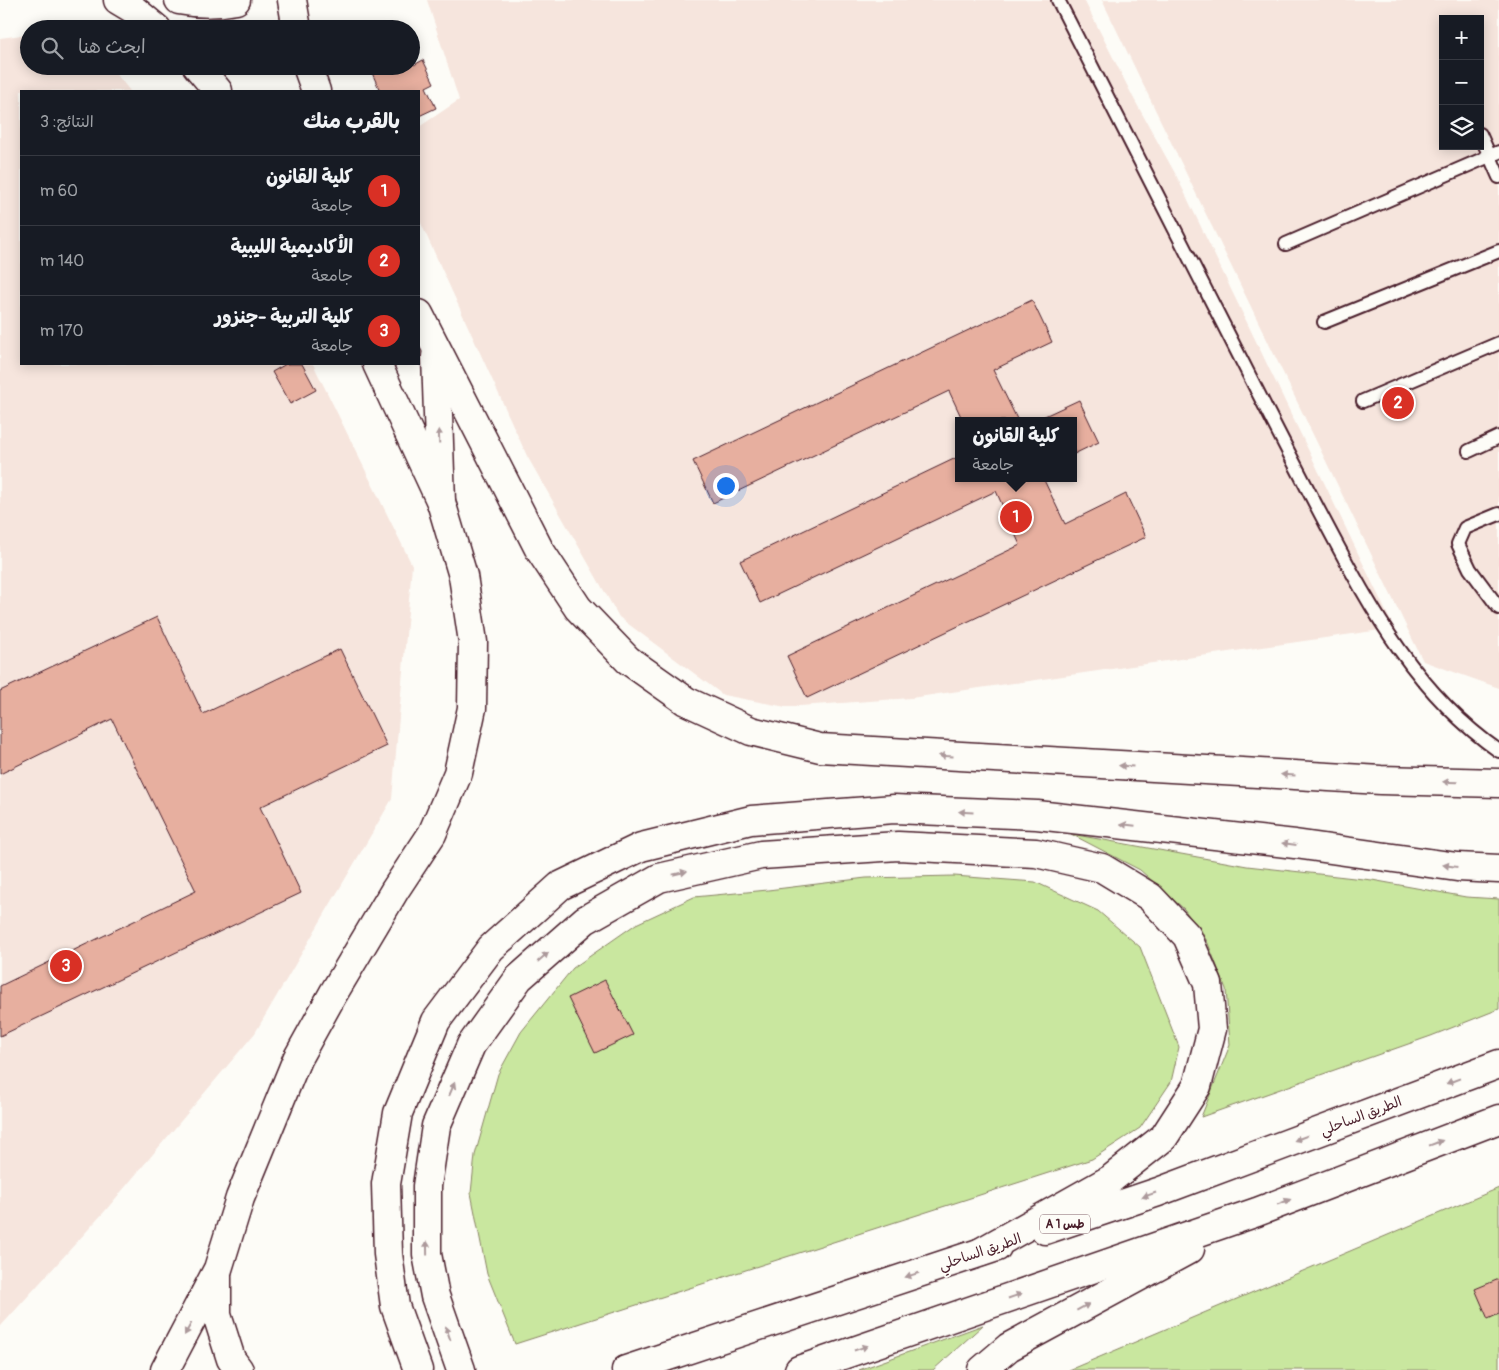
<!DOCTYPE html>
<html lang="ar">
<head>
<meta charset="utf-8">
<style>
	body { margin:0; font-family:Pangolin,"Playpen Sans Arabic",sans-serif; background:#20242c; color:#f1f3f6; direction:rtl }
	.controls { position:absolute; right:15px; top:15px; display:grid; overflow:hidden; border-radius:0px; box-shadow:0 2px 12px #0003 }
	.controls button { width:45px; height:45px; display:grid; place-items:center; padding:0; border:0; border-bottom:1px solid #363941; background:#171b24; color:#f1f3f6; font:25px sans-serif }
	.you { position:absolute; left:725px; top:485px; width:18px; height:18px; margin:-12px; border:4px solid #fff; border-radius:50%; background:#1a73e8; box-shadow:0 0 0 8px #1a73e833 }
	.badge { display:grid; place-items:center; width:32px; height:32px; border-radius:50%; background:#d93025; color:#fff; font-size:16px; font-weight:700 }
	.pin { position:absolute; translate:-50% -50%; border:2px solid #fff; box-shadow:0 1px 5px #0006 }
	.popup { position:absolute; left:955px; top:417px; width:122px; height:65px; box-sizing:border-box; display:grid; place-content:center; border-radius:0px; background:#171b24; filter:drop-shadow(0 1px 4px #0005); font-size:16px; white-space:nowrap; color:#9ea1a6 }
	.popup b { font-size:19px; color:#f1f3f6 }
	.popup::after { content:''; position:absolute; left:50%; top:100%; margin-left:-10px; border:10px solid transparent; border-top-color:#171b24 }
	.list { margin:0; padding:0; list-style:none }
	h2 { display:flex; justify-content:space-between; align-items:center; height:65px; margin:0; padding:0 20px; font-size:21px }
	h2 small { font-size:16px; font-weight:400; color:#9ea1a6 }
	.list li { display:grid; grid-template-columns:32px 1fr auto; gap:15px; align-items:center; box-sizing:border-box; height:70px; padding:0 20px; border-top:1px solid #363941 }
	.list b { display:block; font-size:19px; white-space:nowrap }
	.list p { margin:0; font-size:16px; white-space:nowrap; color:#9ea1a6 }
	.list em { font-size:16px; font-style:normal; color:#9ea1a6 }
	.icon { flex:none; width:28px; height:28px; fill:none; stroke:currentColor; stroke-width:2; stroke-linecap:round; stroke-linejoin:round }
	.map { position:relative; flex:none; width:1499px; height:1370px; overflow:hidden; direction:ltr }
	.search { position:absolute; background:#171b24; box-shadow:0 2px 12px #0003; left:20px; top:20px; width:400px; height:55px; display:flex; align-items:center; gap:12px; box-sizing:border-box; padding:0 18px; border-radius:28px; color:#9ea1a6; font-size:19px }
	.panel { position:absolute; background:#171b24; box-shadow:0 2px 12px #0003; left:20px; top:90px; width:400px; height:275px; border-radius:0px; direction:rtl }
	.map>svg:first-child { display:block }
	.built { fill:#f6e5dd; fill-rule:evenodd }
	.green { fill:#c9e79f; stroke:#8a8365 }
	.building { fill:#e7af9f; stroke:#4a1f2b }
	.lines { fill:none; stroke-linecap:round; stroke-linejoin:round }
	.lane-casing { stroke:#4a1f2b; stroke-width:16 }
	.secondary-casing { stroke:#4a1f2b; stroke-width:31 }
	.primary-casing { stroke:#4a1f2b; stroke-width:31 }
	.highway-casing { stroke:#4a1f2b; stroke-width:31 }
	.lane { stroke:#fdfcf7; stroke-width:12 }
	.secondary { stroke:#fdfcf7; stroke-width:28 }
	.primary { stroke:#fdfcf7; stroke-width:28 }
	.highway { stroke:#fdfcf7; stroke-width:28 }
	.oneway { fill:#ac999b }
	.labels { text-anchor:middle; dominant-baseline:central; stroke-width:4; stroke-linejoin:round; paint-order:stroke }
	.shield { fill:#fdfcf7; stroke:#806168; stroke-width:1 }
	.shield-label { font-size:12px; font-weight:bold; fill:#4a1f2b }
	.street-label { font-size:14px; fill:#4a1f2b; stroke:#fdfcf7 }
</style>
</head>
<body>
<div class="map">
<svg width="1499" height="1370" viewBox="0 0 1499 1370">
	<rect width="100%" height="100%" fill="#fdfcf7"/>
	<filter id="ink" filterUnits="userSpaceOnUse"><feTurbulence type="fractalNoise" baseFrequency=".02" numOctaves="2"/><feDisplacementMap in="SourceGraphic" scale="10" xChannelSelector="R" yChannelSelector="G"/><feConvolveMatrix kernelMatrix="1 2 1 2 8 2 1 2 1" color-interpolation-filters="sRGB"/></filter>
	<g filter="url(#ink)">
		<!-- built -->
		<g class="built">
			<path d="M427 0H1084L1134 99 1176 175 1394 628 911 698 786 707 723 695 619 617 527 456 419 219V127L459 100ZM958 421H1074V478H958Z"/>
			<path d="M1102 0H1499V688L1423 661ZM1443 19H1480V146H1443Z"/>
			<polygon points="29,34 29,66 110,66 130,91 21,91 21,364 313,364 412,565 392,799 255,1033 105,1211 0,1327 0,38"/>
		</g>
		<!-- green -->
		<g class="green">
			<polygon points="1071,834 1247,866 1372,880 1466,897 1499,899 1499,1009 1431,1036 1201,1117 1230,1045 1226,989 1207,941 1184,909 1140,870"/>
			<polygon points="954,876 1035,882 1098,911 1140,947 1179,1047 1171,1082 1140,1128 1092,1159 515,1344 487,1274 471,1193 475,1155 498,1074 521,1032 573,968 636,924 694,897 768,890 866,878"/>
			<polygon points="1499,1188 1499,1370 1069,1370"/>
			<polygon points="983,1325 933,1370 859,1370"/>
		</g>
		<!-- building -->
		<g class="building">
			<polygon points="411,58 414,65 423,60 434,83 426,87 436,108 419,116 419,91 380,91 369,66 411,66"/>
			<polygon points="1032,300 1052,342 993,370 1018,421 963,421 949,391 713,503 693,461"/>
			<polygon points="286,364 302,364 316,390 290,404 272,372"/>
			<polygon points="1079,400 1099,442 1074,454 1074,421 1034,421"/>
			<polygon points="958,457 958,478 1043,478 1065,524 1126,494 1146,537 807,698 787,656 1020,545 996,491 760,603 740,561"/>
			<polygon points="157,617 203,714 340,649 387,746 260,807 301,893 0,1036 0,986 196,891 112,719 0,774 0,691"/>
			<polygon points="605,980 633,1035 595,1053 568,998"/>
			<polygon points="1499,1279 1499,1314 1488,1319 1475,1289"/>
		</g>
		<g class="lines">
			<defs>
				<g id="lane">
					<path d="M1058 0C1121 124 1185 249 1248 373 1274 424 1300 475 1327 526 1372 611 1418 695 1499 751"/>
					<polyline points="1480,134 1499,177"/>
					<polyline points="1286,244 1499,152"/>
					<polyline points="1324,322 1499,251"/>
					<polyline points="1363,401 1499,343"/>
					<polyline points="1469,451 1499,437"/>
					<polyline points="1499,514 1465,528 1458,544 1470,569 1499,608"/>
				</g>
				<path id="secondary" d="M179 0C199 4 216 4 236 0"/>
				<g id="primary">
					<polyline points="292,0 297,29"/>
					<polyline points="307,66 316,91"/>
					<polyline points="419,314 539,549 578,608 628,660 686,701 751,731 820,748 1381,780 1499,783"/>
					<polyline points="436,356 441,502"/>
				</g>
				<g id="highway">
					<polyline points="118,0 133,9 157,29"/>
					<polyline points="197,66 218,91"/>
					<polyline points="1045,1230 1158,1192 1499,1064"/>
					<polyline points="217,1276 217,1315 231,1359 239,1370"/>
					<polyline points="165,1370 218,1269 240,1198 297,1059 333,994 395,890 432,834 458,773 472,708 473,642 463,576 441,502 377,364"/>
					<polyline points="418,1370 395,1306 388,1254 386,1184 398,1113 436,1021 491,948 560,886 641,847 751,820 894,809 1037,815 1295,844 1457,867 1499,869"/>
					<polyline points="461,1370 435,1296 427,1254 427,1186 436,1126 471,1045 519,978 585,920 659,878 761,855 898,846 1036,853 1102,868 1150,897 1187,936 1208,984 1212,1029 1197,1086 1164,1137 1111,1179 981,1252"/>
					<polyline points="626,1370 997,1247"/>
					<polyline points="799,1370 1257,1212 1499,1119"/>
					<polyline points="982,1370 1009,1347 1190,1249"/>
				</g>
			</defs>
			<!-- lane casing -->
			<use href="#lane" class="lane-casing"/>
			<!-- secondary casing -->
			<use href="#secondary" class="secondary-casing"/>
			<!-- primary casing -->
			<use href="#primary" class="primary-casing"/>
			<!-- highway casing -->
			<use href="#highway" class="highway-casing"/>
			<!-- lane -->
			<use href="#lane" class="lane"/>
			<!-- secondary -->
			<use href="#secondary" class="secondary"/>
			<!-- primary -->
			<use href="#primary" class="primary"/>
			<!-- highway -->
			<use href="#highway" class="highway"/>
		</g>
		<!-- one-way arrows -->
		<defs><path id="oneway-solid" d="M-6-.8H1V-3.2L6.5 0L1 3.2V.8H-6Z" transform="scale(1.25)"/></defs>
		<g class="oneway">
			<use href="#oneway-solid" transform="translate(439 436) rotate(-92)"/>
			<use href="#oneway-solid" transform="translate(946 756) rotate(-177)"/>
			<use href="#oneway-solid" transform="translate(1126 766) rotate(-177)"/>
			<use href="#oneway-solid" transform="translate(1288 775) rotate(-177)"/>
			<use href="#oneway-solid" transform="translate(1450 782) rotate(-179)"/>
			<use href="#oneway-solid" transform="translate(966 812) rotate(-177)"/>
			<use href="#oneway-solid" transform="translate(1128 825) rotate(-174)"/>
			<use href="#oneway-solid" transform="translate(1289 844) rotate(-173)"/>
			<use href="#oneway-solid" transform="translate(1450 866) rotate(-172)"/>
			<use href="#oneway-solid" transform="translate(680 873) rotate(-13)"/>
			<use href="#oneway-solid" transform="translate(543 957) rotate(-41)"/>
			<use href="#oneway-solid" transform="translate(1453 1081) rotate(159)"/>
			<use href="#oneway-solid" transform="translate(452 1089) rotate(-67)"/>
			<use href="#oneway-solid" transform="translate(1301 1138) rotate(159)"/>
			<use href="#oneway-solid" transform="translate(1436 1143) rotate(-21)"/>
			<use href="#oneway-solid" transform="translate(1149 1195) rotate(161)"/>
			<use href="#oneway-solid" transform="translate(1284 1202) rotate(-21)"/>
			<use href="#oneway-solid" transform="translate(427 1248) rotate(-91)"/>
			<use href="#oneway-solid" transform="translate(912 1275) rotate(162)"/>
			<use href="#oneway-solid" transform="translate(1015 1296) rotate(-19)"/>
			<use href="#oneway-solid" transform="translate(1083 1307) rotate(-28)"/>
			<use href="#oneway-solid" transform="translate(188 1329) rotate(119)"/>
			<use href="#oneway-solid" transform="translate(448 1333) rotate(-109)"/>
			<use href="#oneway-solid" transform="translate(861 1348) rotate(-19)"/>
		</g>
	</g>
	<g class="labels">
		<!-- shield labels -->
		<rect class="shield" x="1040" y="1214.5" width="50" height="19" rx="4"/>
		<g class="shield-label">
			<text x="1065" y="1224">A 1 طس</text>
		</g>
		<!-- street labels -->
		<g class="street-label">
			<text transform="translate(1361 1116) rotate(-21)">الطريق الساحلي</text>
			<text transform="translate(980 1252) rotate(-19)">الطريق الساحلي</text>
		</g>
	</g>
</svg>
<div class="controls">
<button>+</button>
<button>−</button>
<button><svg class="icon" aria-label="layers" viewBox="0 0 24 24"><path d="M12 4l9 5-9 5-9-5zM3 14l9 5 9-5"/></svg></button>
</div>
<div class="you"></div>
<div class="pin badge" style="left:1016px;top:517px">1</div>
<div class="popup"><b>كلية القانون</b>جامعة</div>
<div class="pin badge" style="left:1398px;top:403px">2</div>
<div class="pin badge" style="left:66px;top:966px">3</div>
<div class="search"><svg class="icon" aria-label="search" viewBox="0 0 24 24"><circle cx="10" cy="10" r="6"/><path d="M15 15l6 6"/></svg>ابحث هنا</div>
<section class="panel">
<h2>بالقرب منك<small>النتائج: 3</small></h2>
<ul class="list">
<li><span class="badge">1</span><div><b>كلية القانون</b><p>جامعة</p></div><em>60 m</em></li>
<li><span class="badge">2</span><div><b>الأكاديمية الليبية</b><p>جامعة</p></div><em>140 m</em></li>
<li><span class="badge">3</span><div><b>كلية التربية -جنزور</b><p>جامعة</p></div><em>170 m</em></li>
</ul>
</section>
</div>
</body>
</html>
